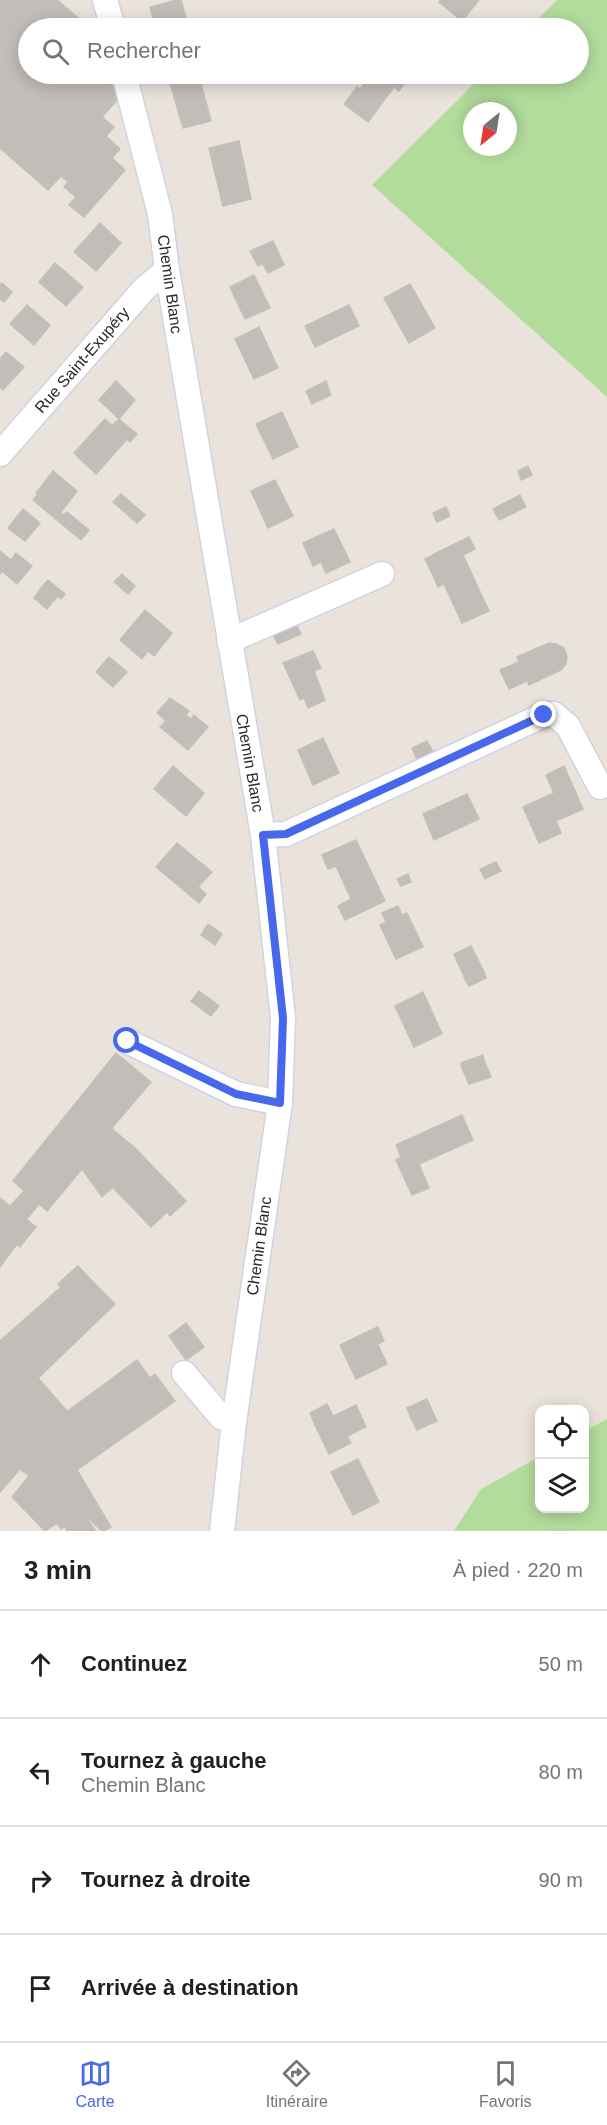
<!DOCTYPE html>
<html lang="fr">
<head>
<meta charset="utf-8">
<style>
	body { margin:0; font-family:Helvetica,sans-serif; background:#f2f2f2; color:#202124 }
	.controls { position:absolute; right:18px; bottom:18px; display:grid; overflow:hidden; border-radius:12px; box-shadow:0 3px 15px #0003 }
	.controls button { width:54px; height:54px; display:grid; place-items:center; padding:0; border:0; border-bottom:2px solid #e0e0e0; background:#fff; color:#202124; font:30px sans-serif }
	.compass { position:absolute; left:463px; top:102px; width:54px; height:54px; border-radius:50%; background:#fff; box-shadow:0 3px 15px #0003; rotate:210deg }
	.stop { position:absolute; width:18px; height:18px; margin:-14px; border:4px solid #4868eb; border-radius:50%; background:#fff }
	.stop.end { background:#4868eb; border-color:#fff; box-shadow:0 2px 6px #0008 }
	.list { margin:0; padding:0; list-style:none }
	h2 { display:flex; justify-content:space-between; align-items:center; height:78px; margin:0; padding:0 24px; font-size:26px }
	h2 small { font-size:20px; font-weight:400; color:#757577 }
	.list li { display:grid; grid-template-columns:39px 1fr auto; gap:18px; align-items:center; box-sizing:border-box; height:108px; padding:0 24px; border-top:2px solid #e0e0e0 }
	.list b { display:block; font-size:22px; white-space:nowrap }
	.list p { margin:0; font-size:20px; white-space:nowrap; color:#757577 }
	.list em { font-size:20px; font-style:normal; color:#757577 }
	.icon { flex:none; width:33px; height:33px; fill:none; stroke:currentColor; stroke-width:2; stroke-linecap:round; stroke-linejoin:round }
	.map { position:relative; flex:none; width:607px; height:1531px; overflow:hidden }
	.search { position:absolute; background:#fff; box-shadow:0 3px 15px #0003; left:18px; right:18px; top:18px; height:66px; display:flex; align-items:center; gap:15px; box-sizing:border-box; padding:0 21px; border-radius:33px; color:#757577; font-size:22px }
	.sheet { height:510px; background:#fff }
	nav { display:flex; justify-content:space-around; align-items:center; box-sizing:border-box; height:84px; border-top:2px solid #e0e0e0; background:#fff; font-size:16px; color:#757577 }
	nav a { display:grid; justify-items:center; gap:3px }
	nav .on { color:#4868eb }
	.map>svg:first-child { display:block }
	.green { fill:#b3dc9c; fill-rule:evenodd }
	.building { fill:#c2bdb8; stroke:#c5bfb5; stroke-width:1.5 }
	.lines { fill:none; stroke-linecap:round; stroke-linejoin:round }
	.minor-casing { stroke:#d1d4e0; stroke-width:27 }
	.minor { stroke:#fff; stroke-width:24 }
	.route { stroke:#4868eb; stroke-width:8 }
	.labels { text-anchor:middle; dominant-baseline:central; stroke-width:5; stroke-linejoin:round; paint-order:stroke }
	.street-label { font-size:16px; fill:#292929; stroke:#fff }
</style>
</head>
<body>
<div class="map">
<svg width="607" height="1531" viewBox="0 0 607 1531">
	<rect width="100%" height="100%" fill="#eae3db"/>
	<!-- green -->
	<g class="green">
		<path d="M557 0H607V397L372 185 484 74H578V28H529ZM472 111H508V147H472Z"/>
		<polygon points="607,1419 607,1531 454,1531 481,1489 539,1457 540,1508 584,1508 585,1431"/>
	</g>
	<!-- building -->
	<g class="building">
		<polygon points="0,0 57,0 90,28 28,28 28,74 110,74 117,100 102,117 114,127 106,136 120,149 112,158 125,170 84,217 69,205 76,197 64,187 68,182 61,176 48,190 0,148"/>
		<polygon points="177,0 181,0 189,28 156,28 150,7"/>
		<polygon points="441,0 479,0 462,21 439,2"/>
		<polygon points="372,74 399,74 407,80 399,91 394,87 368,122 344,104 357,87 360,89"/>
		<polygon points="199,76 211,121 183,128 170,83"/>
		<polygon points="239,141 251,199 223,206 209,148"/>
		<polygon points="100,223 121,243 96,271 74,252"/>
		<polygon points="273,241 280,256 258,266 250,251"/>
		<polygon points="280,256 284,265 268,273 263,264"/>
		<polygon points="55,263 83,287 66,306 39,282"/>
		<polygon points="254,275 270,308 245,319 230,287"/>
		<polygon points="2,283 12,292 4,302 0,299 0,285"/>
		<polygon points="410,284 435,328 409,343 384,298"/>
		<polygon points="27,305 50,325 34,345 10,324"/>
		<polygon points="349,305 359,326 315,347 305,326"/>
		<polygon points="259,327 278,368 254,379 235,339"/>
		<polygon points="6,352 24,367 3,390 0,387 0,359"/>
		<polygon points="116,381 135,400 119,419 99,400"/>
		<polygon points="326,381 331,395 312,404 306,391"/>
		<polygon points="282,412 298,447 273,459 256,424"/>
		<polygon points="105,419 127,439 96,474 74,453"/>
		<polygon points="119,419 137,434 130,442 112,426"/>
		<polygon points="528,466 532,475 521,480 518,471"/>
		<polygon points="53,471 77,491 61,512 63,515 67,512 89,530 81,540 33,500 38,494 36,493"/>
		<polygon points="275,480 293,516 268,528 251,491"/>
		<polygon points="121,494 145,515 137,523 113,502"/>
		<polygon points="520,495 526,507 499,520 493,509"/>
		<polygon points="446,507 450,516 437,522 433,513"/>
		<polygon points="23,509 40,523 25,541 8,528"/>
		<polygon points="334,529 350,562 326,573 321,562 313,566 303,543"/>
		<polygon points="469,537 475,549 463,555 489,611 462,623 444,584 438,587 431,571 446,564 440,551"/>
		<polygon points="0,551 11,560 16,553 32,566 17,584 2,571 0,574"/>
		<polygon points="440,551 446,564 431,571 425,559"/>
		<polygon points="122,574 135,586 128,594 114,582"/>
		<polygon points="48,580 65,594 61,599 58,596 55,600 41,588"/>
		<polygon points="41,588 54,600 47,609 34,598"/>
		<polygon points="145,610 172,633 154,656 148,651 142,659 120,640"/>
		<polygon points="295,622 301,634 278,644 272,633"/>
		<polygon points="549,643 556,644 564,648 567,656 566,664 561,670 529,685 527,681 509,689 500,670 519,662 517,657"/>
		<polygon points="313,651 321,668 314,671 325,700 308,708 304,698 300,700 283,663"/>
		<polygon points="109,657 127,672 113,687 96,672"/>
		<polygon points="170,698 189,711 186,715 191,719 194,715 208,727 188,750 160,727 166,721 157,713"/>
		<polygon points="323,738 339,773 313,785 298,750"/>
		<polygon points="427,741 433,752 417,760 412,748"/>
		<polygon points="173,766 204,793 186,816 154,789"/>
		<polygon points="564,766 583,809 556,821 561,833 539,843 523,807 554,793 546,775"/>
		<polygon points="467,794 479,819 434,840 423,814"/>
		<polygon points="356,840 385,901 345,920 338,906 351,899 336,866 328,869 322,855"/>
		<polygon points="177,843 207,868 194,883 206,894 199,903 156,867"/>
		<polygon points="496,862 501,871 485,879 480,869"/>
		<polygon points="207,868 212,872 198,887 194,883"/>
		<polygon points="408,874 411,882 401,886 397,879"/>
		<polygon points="398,906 402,915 407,913 423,947 396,959 380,925 386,922 382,913"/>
		<polygon points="208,924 222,934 215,945 201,935"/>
		<polygon points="471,946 484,972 466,981 454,954"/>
		<polygon points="484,972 486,978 469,986 466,981"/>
		<polygon points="199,991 219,1006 211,1016 191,1001"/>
		<polygon points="423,992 442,1034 414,1047 395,1006"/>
		<polygon points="116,1053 151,1082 105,1136 128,1156 135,1148 186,1201 170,1216 167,1212 151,1227 100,1174 87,1163 47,1211 13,1181"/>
		<polygon points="483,1055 484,1060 462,1068 461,1063"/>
		<polygon points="484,1060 491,1077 469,1084 462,1068"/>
		<polygon points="462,1115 473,1140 419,1164 429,1188 412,1195 396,1160 401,1157 396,1145"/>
		<polygon points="111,1128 135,1148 128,1156 105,1136"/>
		<polygon points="87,1163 113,1187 102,1197 82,1169"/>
		<polygon points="24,1191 39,1204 26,1220 10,1206"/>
		<polygon points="0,1198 10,1206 5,1212 29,1231 23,1238 25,1240 20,1247 17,1244 0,1267"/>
		<polygon points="10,1206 36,1227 25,1240 23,1238 29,1231 5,1212"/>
		<polygon points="78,1266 100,1289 94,1294 72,1271"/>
		<polygon points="72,1271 94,1294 100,1289 115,1304 33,1383 61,1416 137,1360 150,1378 155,1374 175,1401 77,1470 102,1512 89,1519 84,1515 61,1529 57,1523 45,1531 12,1497 29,1476 20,1469 0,1492 0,1341 61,1287 58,1284"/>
		<polygon points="186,1323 204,1347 186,1360 169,1336"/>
		<polygon points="378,1327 384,1341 377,1344 371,1330"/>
		<polygon points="371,1330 387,1364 356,1379 340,1345"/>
		<polygon points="38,1378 67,1411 61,1416 33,1383"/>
		<polygon points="427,1399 431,1408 411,1418 407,1408"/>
		<polygon points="327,1404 333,1416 315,1425 310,1413"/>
		<polygon points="356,1405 366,1427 347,1436 351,1443 329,1454 315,1425"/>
		<polygon points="431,1408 437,1421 417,1430 411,1418"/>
		<polygon points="358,1459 379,1502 353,1515 331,1472"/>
		<polygon points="102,1512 111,1527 104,1531 102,1531 89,1519"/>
		<polygon points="84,1515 96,1531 67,1531 65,1526"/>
	</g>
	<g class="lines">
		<defs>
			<g id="minor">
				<polyline points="105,0 113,28"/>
				<polyline points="124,74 160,214 167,270 263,835 283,1018 280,1103 234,1422 222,1531"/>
				<polyline points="0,454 145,288 167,270"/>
				<polyline points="229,641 382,574"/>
				<polyline points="263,835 286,834 544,715 554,714 568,726 600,787"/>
				<polyline points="127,1041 236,1094 280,1103"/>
				<polyline points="184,1373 221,1417 234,1422"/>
			</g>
		</defs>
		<!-- minor casing -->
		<use href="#minor" class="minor-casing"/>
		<!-- minor -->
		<use href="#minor" class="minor"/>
	</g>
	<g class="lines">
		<!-- route -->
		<polyline class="route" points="127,1041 236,1094 280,1103 283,1018 263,835 286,834 544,715"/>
	</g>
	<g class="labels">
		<!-- street labels -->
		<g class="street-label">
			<text transform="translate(170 284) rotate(82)">Chemin Blanc</text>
			<text transform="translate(82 360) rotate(-49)">Rue Saint-Exupéry</text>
			<text transform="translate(250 763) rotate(80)">Chemin Blanc</text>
			<text transform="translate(259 1246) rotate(-82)">Chemin Blanc</text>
		</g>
	</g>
</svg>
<div class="controls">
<button><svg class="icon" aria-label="locate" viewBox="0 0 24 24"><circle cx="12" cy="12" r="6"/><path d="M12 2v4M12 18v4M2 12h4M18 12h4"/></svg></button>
<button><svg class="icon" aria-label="layers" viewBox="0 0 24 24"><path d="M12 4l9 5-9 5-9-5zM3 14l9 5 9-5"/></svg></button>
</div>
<svg class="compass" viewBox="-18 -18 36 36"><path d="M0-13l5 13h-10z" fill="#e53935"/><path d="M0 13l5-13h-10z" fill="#757577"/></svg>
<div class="stop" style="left:127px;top:1041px"></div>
<div class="stop end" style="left:544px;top:715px"></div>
<div class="search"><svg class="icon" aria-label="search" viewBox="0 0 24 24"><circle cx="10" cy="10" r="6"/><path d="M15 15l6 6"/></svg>Rechercher</div>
</div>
<section class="sheet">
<h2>3 min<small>À pied · 220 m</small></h2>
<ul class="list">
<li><svg class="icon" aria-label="ahead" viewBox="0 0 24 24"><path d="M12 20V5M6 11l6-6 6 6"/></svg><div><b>Continuez</b></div><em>50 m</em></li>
<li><svg class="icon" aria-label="left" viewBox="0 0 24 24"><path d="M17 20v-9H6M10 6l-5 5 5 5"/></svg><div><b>Tournez à gauche</b><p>Chemin Blanc</p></div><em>80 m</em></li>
<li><svg class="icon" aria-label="right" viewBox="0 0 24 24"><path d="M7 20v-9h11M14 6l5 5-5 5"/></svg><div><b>Tournez à droite</b></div><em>90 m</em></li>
<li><svg class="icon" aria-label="arrive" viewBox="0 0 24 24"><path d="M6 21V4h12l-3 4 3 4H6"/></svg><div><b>Arrivée à destination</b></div></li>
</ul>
</section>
<nav>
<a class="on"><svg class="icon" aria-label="map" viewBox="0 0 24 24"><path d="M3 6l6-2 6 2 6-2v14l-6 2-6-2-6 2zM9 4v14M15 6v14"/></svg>Carte</a>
<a><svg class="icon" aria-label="directions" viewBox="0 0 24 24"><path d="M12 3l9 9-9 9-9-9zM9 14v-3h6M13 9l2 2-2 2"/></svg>Itinéraire</a>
<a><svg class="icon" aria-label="saved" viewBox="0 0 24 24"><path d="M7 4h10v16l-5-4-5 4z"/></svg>Favoris</a>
</nav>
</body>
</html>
